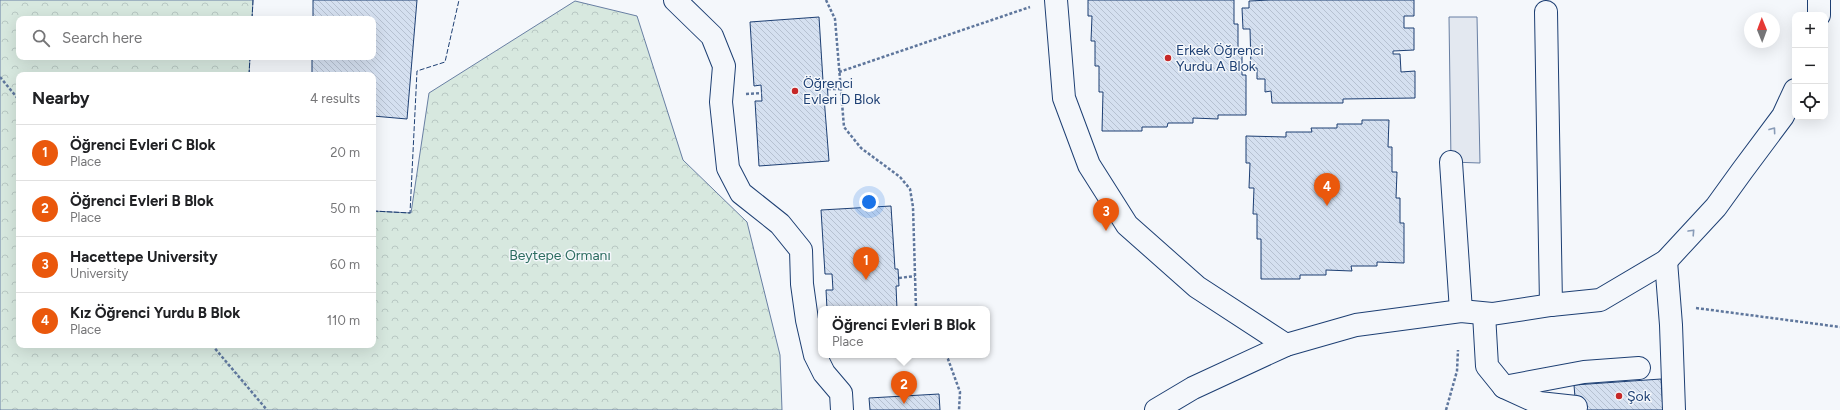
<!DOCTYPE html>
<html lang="en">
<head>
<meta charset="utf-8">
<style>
	body { margin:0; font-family:Figtree,sans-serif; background:#f6f6f6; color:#202124 }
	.controls { position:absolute; right:12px; top:12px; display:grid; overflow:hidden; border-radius:8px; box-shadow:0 4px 16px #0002 }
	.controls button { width:36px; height:36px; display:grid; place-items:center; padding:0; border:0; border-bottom:1px solid #e0e0e0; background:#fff; color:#202124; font:20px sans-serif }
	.compass { position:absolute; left:1744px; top:12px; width:36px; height:36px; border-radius:50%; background:#fff; box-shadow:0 4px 16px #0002; rotate:359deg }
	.you { position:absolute; left:869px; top:202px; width:14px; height:14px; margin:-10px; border:3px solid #fff; border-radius:50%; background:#1a73e8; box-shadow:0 0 0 6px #1a73e833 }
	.badge { display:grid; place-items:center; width:26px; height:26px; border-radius:50%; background:#ea580c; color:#fff; font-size:13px; font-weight:700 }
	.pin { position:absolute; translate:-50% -33px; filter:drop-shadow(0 1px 2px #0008) }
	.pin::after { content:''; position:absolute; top:21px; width:14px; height:12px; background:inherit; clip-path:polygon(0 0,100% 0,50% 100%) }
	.popup { position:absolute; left:818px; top:306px; width:172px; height:52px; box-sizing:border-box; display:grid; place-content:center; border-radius:8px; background:#fff; filter:drop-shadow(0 1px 3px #0005); font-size:13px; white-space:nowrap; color:#757577 }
	.popup b { font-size:15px; color:#202124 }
	.popup::after { content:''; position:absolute; left:50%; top:100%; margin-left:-8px; border:8px solid transparent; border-top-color:#fff }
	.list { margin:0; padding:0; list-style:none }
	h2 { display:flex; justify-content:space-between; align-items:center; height:52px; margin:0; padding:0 16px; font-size:17px }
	h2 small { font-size:13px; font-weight:400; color:#757577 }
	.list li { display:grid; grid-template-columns:26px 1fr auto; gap:12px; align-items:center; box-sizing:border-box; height:56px; padding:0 16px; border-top:1px solid #e0e0e0 }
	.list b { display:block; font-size:15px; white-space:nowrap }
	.list p { margin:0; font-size:13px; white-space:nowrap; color:#757577 }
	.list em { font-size:13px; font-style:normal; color:#757577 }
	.icon { flex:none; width:22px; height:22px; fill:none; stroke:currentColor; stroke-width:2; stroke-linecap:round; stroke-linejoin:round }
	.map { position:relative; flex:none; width:1840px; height:410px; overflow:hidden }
	.search { position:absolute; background:#fff; box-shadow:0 4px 16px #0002; left:16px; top:16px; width:360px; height:44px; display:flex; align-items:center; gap:10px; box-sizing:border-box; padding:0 14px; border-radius:8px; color:#757577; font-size:15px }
	.panel { position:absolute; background:#fff; box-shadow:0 4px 16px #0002; left:16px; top:72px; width:360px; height:276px; border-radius:8px }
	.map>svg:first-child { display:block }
	.forest { fill:url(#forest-crowns); stroke:#687fa3 }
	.parking { fill:#e3e8f0; stroke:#687fa3 }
	.building { fill:url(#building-back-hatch); stroke:#1d3f73 }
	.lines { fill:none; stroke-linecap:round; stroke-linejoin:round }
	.minor-casing { stroke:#1d3f73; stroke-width:24 }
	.path { stroke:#5e769c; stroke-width:2.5; stroke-dasharray:3 2; stroke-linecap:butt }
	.minor { stroke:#f4f7fb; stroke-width:22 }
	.fence { stroke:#1d3f73; stroke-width:1; stroke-dasharray:5 2; stroke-linecap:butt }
	.oneway { stroke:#889bb7 }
	.poi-dot { fill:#c62828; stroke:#f4f7fb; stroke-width:1.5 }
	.labels { text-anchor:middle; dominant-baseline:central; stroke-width:3; stroke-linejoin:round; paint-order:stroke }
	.poi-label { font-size:14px; fill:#1d3f73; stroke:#f4f7fb; text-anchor:start }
	.park-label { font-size:14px; fill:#2c6c60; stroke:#f4f7fb }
</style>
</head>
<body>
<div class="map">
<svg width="1840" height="410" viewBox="0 0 1840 410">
	<defs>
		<pattern id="forest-crowns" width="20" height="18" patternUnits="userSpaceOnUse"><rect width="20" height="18" fill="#d7e8df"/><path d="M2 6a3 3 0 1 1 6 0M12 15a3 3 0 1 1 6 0" fill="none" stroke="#b8c8c3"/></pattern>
		<pattern id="building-back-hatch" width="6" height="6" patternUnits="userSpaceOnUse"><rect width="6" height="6" fill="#d5e0f0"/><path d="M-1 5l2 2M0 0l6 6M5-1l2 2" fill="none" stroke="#b6c1d1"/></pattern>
	</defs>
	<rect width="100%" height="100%" fill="#f4f7fb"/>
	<!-- forest -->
	<polygon class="forest" points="0,0 253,0 252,19 19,19 19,57 250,57 249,75 19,75 19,345 373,345 373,211 411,213 429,93 575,1 637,16 683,160 747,222 780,355 782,410 0,410"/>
	<!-- parking -->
	<polygon class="parking" points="1449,17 1477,17 1480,163 1451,162"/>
	<!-- building -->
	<g class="building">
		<polygon points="313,0 417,0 407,119 373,116 373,75 312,75 312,57 373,57 373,19 313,19"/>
		<polygon points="1088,0 1234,0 1234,24 1238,24 1238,50 1242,50 1242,75 1246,75 1246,115 1218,115 1218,119 1193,118 1193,123 1168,123 1167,127 1142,127 1142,131 1102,131 1103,92 1099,92 1099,66 1095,66 1095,41 1091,41 1092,16 1088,16"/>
		<polygon points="1270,0 1414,0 1414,16 1404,16 1404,28 1414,28 1414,50 1393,51 1393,54 1400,54 1401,72 1415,71 1415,98 1343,99 1343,103 1272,103 1271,91 1265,92 1265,79 1257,79 1257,68 1251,68 1250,29 1243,29 1242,8 1249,8 1249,1"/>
		<polygon points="819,17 823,81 827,81 828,97 824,97 829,161 759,166 755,101 762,101 761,85 754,86 750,22"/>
		<polygon points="1362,120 1389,120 1388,147 1392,147 1392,172 1397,172 1396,198 1400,198 1400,223 1404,223 1404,263 1377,262 1377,266 1351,266 1352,271 1326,270 1326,275 1300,275 1300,279 1261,279 1261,239 1257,239 1257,214 1253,214 1254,188 1249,188 1250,163 1246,163 1246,136 1286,137 1286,132 1312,132 1311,128 1337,128 1337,124 1362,124"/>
		<polygon points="891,206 895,269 898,269 899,286 896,286 897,309 827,309 826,290 833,290 832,274 825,274 821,210"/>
		<polygon points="1661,379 1663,410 1576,410 1574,385"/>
		<polygon points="939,394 940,410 870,410 869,398"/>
	</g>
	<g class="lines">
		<defs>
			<g id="minor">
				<polyline points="675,0 712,36 724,66 721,102 728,168 741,193 780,224 801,250 802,284 807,320 815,355 824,373 841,393 842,410"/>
				<polyline points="1056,0 1064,98 1089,165 1127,225 1197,287 1286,345"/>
				<polyline points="1546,12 1551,305"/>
				<polyline points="1819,15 1819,0"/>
				<polyline points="1451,162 1461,311"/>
				<polyline points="1666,261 1671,325 1674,410"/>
				<polyline points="1484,314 1487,366 1504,387 1539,403 1576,407"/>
				<polyline points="1504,387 1584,372 1639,368"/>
				<polyline points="1156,410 1193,388 1286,345 1356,325 1461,311 1492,314 1551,305 1600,300 1666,261 1716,207 1742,171 1783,116 1795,90"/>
			</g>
		</defs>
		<!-- minor casing -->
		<use href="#minor" class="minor-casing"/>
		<!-- path -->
		<g class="path">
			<polyline points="826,0 835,19 844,127 861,148 900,177 910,189 913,207 916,309"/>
			<polyline points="839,72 1030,7"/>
			<polyline points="0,77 19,100"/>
			<polyline points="828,89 840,89"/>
			<polyline points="746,94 762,93"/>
			<polyline points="899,278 915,276"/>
			<polyline points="1696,308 1840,327"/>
			<polyline points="212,345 267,410"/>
			<polyline points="944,355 948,359 960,392 959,410"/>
			<polyline points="1446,410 1457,371 1458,350"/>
		</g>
		<!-- minor -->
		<use href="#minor" class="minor"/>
		<!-- fence -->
		<g class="fence">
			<polyline points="252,19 253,0"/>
			<polyline points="249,75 250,57"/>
			<polyline points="373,211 410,213 417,71 445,62 459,0"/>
		</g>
	</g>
	<!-- one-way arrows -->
	<defs><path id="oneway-chevron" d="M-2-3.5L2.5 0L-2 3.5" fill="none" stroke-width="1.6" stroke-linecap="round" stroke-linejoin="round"/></defs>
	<g class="oneway">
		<use href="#oneway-chevron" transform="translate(1773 130) rotate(-54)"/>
		<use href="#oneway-chevron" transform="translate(1692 232) rotate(-47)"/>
	</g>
	<!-- markers -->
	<g class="poi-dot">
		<circle cx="1168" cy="58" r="4"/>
		<circle cx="795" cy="91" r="4"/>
		<circle cx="1619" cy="396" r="4"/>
	</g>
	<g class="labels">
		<!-- poi labels -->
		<g class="poi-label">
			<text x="1176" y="50">Erkek Öğrenci<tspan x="1176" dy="16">Yurdu A Blok</tspan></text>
			<text x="803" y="83">Öğrenci<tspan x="803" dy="16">Evleri D Blok</tspan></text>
			<text x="1627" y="396">Şok</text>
		</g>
		<!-- park labels -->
		<g class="park-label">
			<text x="560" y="255">Beytepe Ormanı</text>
		</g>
	</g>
</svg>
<div class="controls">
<button>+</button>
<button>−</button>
<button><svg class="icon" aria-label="locate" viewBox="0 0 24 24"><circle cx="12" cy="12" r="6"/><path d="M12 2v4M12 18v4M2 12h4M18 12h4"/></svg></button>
</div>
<svg class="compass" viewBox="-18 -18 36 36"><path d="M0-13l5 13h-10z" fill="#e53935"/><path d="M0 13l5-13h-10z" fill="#757577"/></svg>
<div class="you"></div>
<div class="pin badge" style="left:866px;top:280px">1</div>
<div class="pin badge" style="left:904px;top:404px">2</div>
<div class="popup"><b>Öğrenci Evleri B Blok</b>Place</div>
<div class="pin badge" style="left:1106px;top:231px">3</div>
<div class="pin badge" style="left:1327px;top:206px">4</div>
<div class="search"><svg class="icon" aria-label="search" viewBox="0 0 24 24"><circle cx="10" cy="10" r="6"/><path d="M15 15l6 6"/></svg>Search here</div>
<section class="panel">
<h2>Nearby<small>4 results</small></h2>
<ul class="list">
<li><span class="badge">1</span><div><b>Öğrenci Evleri C Blok</b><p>Place</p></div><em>20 m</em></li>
<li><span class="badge">2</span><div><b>Öğrenci Evleri B Blok</b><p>Place</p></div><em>50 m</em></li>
<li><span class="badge">3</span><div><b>Hacettepe University</b><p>University</p></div><em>60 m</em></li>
<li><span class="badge">4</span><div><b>Kız Öğrenci Yurdu B Blok</b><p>Place</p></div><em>110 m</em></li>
</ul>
</section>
</div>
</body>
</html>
